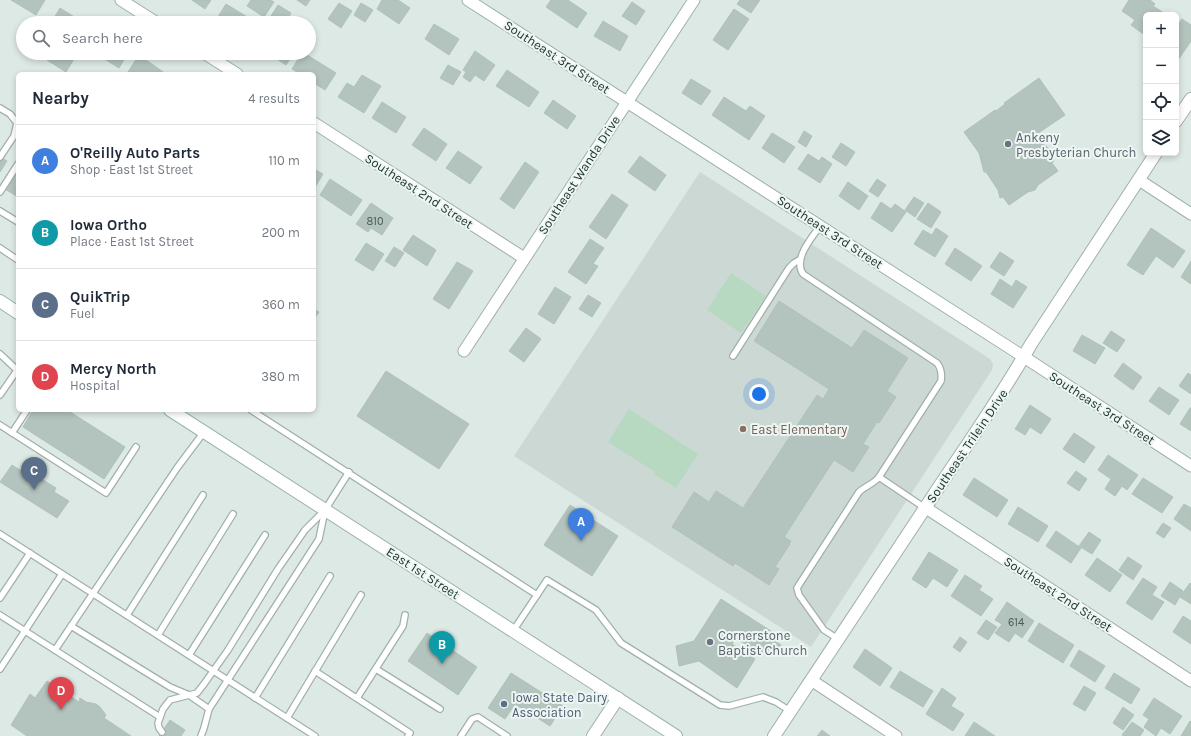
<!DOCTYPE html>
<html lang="en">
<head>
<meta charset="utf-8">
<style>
	body { margin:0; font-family:Karla,sans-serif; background:#f2f2f3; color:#1f2937 }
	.controls { position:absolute; right:12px; top:12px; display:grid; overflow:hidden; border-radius:6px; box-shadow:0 2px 6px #0003 }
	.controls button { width:36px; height:36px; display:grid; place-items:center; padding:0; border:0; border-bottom:1px solid #e0e1e3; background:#fff; color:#1f2937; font:20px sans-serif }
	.you { position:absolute; left:759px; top:394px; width:14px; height:14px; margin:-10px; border:3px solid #fff; border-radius:50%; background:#1a73e8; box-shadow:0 0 0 6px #1a73e833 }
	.badge { display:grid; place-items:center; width:26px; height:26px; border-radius:50%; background:#0b8043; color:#fff; font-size:13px; font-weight:700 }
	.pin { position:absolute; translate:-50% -33px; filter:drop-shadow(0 1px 2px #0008) }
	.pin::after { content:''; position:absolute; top:21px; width:14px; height:12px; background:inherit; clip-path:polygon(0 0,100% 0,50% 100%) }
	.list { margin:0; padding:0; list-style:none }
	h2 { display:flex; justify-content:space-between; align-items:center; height:52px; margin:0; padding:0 16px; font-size:17px }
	h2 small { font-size:13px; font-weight:400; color:#747a83 }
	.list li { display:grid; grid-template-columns:26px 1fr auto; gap:12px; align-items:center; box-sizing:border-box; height:72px; padding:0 16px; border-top:1px solid #e0e1e3 }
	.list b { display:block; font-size:15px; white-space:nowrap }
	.list p { margin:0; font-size:13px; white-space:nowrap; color:#747a83 }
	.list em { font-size:13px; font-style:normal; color:#747a83 }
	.icon { flex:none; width:22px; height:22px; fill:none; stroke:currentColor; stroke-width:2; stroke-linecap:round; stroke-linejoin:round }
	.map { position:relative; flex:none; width:1191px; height:736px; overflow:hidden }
	.search { position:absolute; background:#fff; box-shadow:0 2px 6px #0003; left:16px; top:16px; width:300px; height:44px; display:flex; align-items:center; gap:10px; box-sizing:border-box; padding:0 14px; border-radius:22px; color:#747a83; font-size:15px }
	.panel { position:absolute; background:#fff; box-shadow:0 2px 6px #0003; left:16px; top:72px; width:300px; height:340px; border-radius:6px }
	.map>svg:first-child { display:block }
	.built { fill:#ccd8d3 }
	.green { fill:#b7d9c1 }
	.building { fill:#b3c3bd; stroke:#b0c2bb }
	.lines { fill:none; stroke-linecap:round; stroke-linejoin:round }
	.service-casing { stroke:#a1b0ab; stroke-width:8 }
	.minor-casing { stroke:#a1b0ab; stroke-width:13 }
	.tertiary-casing { stroke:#a1b0ab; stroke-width:14 }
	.secondary-casing { stroke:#9db4ac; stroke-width:14 }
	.service { stroke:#fff; stroke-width:5.5 }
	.minor { stroke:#fff; stroke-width:11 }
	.tertiary { stroke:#fff; stroke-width:12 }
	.secondary { stroke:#fff; stroke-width:12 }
	.worship-dot { fill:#6b7280; stroke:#edf6f2; stroke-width:1.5 }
	.education-dot { fill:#8d6e63; stroke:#edf6f2; stroke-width:1.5 }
	.service-dot { fill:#5c6f8a; stroke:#edf6f2; stroke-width:1.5 }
	.labels { text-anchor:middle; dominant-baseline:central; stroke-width:4; stroke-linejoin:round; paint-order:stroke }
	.number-label { font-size:11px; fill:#455a55 }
	.street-label { font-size:13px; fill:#203732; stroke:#edf6f2 }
	.worship-label { font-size:13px; fill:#5b616d; stroke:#edf6f2; text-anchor:start }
	.education-label { font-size:13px; fill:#785e54; stroke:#edf6f2; text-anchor:start }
	.service-label { font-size:13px; fill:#4e5e75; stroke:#edf6f2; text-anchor:start }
</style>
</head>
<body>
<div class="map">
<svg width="1191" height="736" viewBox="0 0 1191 736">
	<rect width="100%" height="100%" fill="#dde9e4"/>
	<!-- built -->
	<polygon class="built" points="700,172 990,359 993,364 992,370 811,647 514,456"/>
	<!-- green -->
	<g class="green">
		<polygon points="731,273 766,296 741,333 707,310"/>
		<polygon points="629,409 698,454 676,488 654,474 655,472 608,442"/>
	</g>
	<!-- building -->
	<g class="building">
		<polygon points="11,0 45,0 36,15"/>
		<polygon points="192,0 211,0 205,9"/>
		<polygon points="251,0 270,0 274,2 264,17 247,6"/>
		<polygon points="297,0 310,0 306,6"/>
		<polygon points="382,0 398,0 410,8 399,24 377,9"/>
		<polygon points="551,0 568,0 587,13 577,28 546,7"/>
		<polygon points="740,0 760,0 751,13 737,4"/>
		<polygon points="1129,0 1150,0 1155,4 1153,6 1164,13 1162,15 1146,15 1146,36 1131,25 1135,20 1122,11"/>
		<polygon points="632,2 645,11 636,25 622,16"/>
		<polygon points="339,3 352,11 341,28 328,19"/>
		<polygon points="361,3 373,10 365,22 354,15"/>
		<polygon points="226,4 249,18 246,23 220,23 216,20"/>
		<polygon points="278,5 291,13 285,23 276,23 269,19"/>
		<polygon points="60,8 84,23 51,23"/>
		<polygon points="734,9 749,19 728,50 713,40"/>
		<polygon points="1182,19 1191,25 1191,41 1176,63 1176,28"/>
		<polygon points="603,21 628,36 620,51 594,36"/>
		<polygon points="434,24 459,39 449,55 425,39"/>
		<polygon points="475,51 495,65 484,81 475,75 470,82 463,77 466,72 463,70"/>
		<polygon points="51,53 65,53 74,59 66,72 47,60"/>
		<polygon points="95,53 128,53 119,68"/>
		<polygon points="268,53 294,53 286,65"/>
		<polygon points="302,53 304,53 336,73 325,90 314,83 314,74 300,74 292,69"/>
		<polygon points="139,55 166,74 131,74 128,72"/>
		<polygon points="448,65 461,72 453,85 440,78"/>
		<polygon points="507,70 539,92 529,107 496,86"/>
		<polygon points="362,75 381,86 364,113 338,97 347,83 354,87"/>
		<polygon points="1039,78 1065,115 1034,136 1036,139 1051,150 1046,156 1054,161 1052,163 1058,171 1038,185 1035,190 1028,192 1009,205 1003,197 1000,198 998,190 986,172 984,172 979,153 964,132 995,110 996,111 1005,104 1004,103"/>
		<polygon points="691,79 711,91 701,105 682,93"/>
		<polygon points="724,97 746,111 750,106 765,116 749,140 712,115"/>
		<polygon points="553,100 576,116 567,129 544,113"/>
		<polygon points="382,102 406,117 396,133 372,118"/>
		<polygon points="424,128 447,144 436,161 412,145"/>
		<polygon points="804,131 812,136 806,147 798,142"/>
		<polygon points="772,133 795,147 784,163 762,148"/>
		<polygon points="841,143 855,152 846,166 832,157"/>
		<polygon points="458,151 482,167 470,184 446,168"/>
		<polygon points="808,154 819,161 822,157 832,164 820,183 798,169"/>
		<polygon points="0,156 7,161 0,172"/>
		<polygon points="640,156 666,175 655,191 628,172"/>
		<polygon points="525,162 539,172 514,209 500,199"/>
		<polygon points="18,169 18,197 5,189"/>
		<polygon points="314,169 323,174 314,189"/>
		<polygon points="330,179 362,200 351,216 320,195"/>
		<polygon points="877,179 886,185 878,197 869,191"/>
		<polygon points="848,182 868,196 859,210 839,196"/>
		<polygon points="612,194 628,205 606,239 589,227"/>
		<polygon points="914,197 924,203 915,217 905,210"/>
		<polygon points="881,202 891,209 895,204 906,212 892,232 871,218"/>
		<polygon points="371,203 393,218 382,235 371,228 368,232 356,224"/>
		<polygon points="928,203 941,212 931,228 917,219"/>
		<polygon points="936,228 948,236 935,257 914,244 923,230 932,235"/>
		<polygon points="1151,228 1185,251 1173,268 1156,256 1143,275 1127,265"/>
		<polygon points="413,235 436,250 427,266 403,250"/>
		<polygon points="590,239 604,248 593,264 598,266 586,284 568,272"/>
		<polygon points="366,243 384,254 373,271 355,260"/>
		<polygon points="394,247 404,253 395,267 385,261"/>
		<polygon points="955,248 982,266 971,281 945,264"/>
		<polygon points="1000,252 1014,261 1004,276 990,267"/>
		<polygon points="1191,261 1191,284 1181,277"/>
		<polygon points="457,262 473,271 449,309 433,299"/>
		<polygon points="1000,279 1012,287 1016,280 1027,287 1013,308 991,294"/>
		<polygon points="555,287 571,297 554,324 538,314"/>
		<polygon points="588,295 601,303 592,317 579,309"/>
		<polygon points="779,301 852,348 864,330 908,358 887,391 896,397 879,423 877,422 863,444 869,447 853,472 834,460 784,537 791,541 789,544 790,544 775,567 779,569 769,585 735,563 733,566 672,527 694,492 709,502 716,491 743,508 817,395 823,399 829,389 754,341"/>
		<polygon points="314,309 319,312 314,319"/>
		<polygon points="526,328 541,339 524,362 509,351"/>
		<polygon points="1111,331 1125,340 1117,352 1103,343"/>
		<polygon points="1082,335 1105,348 1095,364 1073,351"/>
		<polygon points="1123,363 1142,377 1133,390 1114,376"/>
		<polygon points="386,371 469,424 439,469 357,416"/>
		<polygon points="1188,373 1191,375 1191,394 1179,386"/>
		<polygon points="1159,387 1179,400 1169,415 1149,401"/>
		<polygon points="1030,405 1051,419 1041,434 1030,427 1025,435 1015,429"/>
		<polygon points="1190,408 1191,408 1191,431 1180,424"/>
		<polygon points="33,410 67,410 125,447 104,479 23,427"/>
		<polygon points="1074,433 1095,447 1084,463 1063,449"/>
		<polygon points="1108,455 1138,475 1127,490 1122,486 1115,496 1105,489 1111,479 1098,470"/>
		<polygon points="12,465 28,475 30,472 56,488 54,492 69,501 57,518 0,482"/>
		<polygon points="1076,471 1087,479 1079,491 1067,483"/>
		<polygon points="974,478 1008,500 997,517 963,495"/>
		<polygon points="1143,478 1173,497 1162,513 1132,494"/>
		<polygon points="1184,504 1191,508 1191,531 1174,519"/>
		<polygon points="570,505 618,536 592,576 544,545"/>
		<polygon points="1018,507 1048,526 1038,542 1008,524"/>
		<polygon points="1163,523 1171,528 1164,538 1156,533"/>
		<polygon points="1056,531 1081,548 1071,563 1046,546"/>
		<polygon points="1089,532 1101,540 1092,554 1079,546"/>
		<polygon points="929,552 958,570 947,587 933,578 926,588 912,579"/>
		<polygon points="1128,557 1142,566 1133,580 1119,570"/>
		<polygon points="1097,558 1122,575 1110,592 1085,575"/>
		<polygon points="965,575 982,586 979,590 993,599 981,616 951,596"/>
		<polygon points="1143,578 1157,587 1152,595 1164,602 1152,620 1126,603"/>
		<polygon points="1170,582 1183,591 1175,605 1161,596"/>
		<polygon points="1190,583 1191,584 1191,604 1180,597"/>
		<polygon points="721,599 774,633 771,638 781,645 775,655 764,648 761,654 736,638 732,644 755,659 737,688 699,661 679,666 676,646 694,641"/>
		<polygon points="1007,602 1034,621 1022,638 1015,633 1009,642 995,633 1002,624 995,620"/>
		<polygon points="1183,616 1191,621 1191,644 1173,632"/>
		<polygon points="986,620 997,627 988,640 977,633"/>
		<polygon points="1039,623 1074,645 1063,663 1028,641"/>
		<polygon points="427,633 477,667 458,695 408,661"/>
		<polygon points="960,637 967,642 960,652 953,647"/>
		<polygon points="865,649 892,668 880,686 853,667"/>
		<polygon points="1079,650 1105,666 1095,682 1070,666"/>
		<polygon points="900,671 933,691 923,707 890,687"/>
		<polygon points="511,673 563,706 550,726 515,704 505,719 488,708"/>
		<polygon points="1114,673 1140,689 1131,704 1105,688"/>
		<polygon points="47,681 79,702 80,698 86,702 96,704 100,707 106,715 104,718 131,736 27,736 11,725 30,694 35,698"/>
		<polygon points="1084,686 1096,693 1085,711 1073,704"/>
		<polygon points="942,688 956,698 951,706 964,714 953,731 926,714"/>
		<polygon points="1154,698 1182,716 1170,734 1161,728 1156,736 1144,727 1149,719 1143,715"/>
		<polygon points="1123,707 1134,715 1123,730 1113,723"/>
		<polygon points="170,720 185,730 181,736 159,736"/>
		<polygon points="1190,721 1191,722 1191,736 1181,736"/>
		<polygon points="974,722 995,736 965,736"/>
		<polygon points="1132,722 1144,730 1140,736 1124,736 1122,735"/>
		<polygon points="822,730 830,736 817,736"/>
	</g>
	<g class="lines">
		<defs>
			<g id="service">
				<polyline points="0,108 10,114 17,123 14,136 0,157"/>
				<polyline points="0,192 18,164"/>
				<polyline points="0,211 18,222"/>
				<path d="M820 226C811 239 793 259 803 274L937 363C941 368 942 374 941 381L879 477C874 484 865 486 859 492L797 588 799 595 824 630 838 639"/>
				<polyline points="0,248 18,260"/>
				<polyline points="0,354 17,370"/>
				<polyline points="733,356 789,268 794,263 799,260"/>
				<polyline points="0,395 18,369"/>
				<polyline points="251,410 537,595"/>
				<polyline points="0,425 106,493 136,447"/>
				<polyline points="12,433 27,410"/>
				<polyline points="879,477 925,508"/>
				<polyline points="0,534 315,736"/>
				<polyline points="0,598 30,553"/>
				<polyline points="0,615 160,717"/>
				<polyline points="127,615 203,495"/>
				<polyline points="71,626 170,687 189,695 209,709"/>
				<polyline points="513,631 547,580 596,610 621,643 720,705 729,706 763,697 776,702 790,711"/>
				<polyline points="158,635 233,514"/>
				<polyline points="55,650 177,468 204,432"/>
				<polyline points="189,655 265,535"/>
				<polyline points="0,669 62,574"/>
				<polyline points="376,669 440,709"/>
				<polyline points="315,671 410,733 408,736"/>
				<polyline points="255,698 330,576"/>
				<polyline points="357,698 403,626 405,615"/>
				<polyline points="287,718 361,595"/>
				<polyline points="162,732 159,728 158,723 163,709 170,700 197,693 204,684 228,650 278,569 305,530 325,510 349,472"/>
				<polyline points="201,736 204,728 209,709 319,539 325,510"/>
				<polyline points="461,736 472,719 478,717 507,736"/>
			</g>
			<g id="minor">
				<polyline points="121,0 157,23"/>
				<polyline points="468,0 1024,357 1191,466"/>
				<polyline points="204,53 237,74"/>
				<polyline points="314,123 524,258"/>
				<polyline points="1139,180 1191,214"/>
				<polyline points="464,351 694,0"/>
				<polyline points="926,508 1191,681"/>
				<polyline points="811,680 896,736"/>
			</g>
			<g id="tertiary">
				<polyline points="1176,121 1191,99"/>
				<polyline points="593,736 618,698"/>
				<path d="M774 736C827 656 880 577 933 496 966 446 1001 397 1031 344L1156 153"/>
			</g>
			<g id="secondary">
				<polyline points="0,301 18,313"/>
				<polyline points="170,410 676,736"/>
			</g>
		</defs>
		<!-- service casing -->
		<use href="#service" class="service-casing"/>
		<!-- minor casing -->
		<use href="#minor" class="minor-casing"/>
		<!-- tertiary casing -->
		<use href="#tertiary" class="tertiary-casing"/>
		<!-- secondary casing -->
		<use href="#secondary" class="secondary-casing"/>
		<!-- service -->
		<use href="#service" class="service"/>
		<!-- minor -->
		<use href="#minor" class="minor"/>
		<!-- tertiary -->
		<use href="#tertiary" class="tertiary"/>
		<!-- secondary -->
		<use href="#secondary" class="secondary"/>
	</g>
	<!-- markers -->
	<g class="worship-dot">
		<circle cx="1008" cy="144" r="4"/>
		<circle cx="710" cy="642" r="4"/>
	</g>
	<circle class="education-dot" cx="743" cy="429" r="4"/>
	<circle class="service-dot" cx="504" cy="704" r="4"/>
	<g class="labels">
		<!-- number labels -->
		<g class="number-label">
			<text x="375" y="221">810</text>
			<text x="1016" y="622">614</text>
		</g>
		<!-- street labels -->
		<g class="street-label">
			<text transform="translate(557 57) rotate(33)">Southeast 3rd Street</text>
			<text transform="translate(579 175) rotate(-57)">Southeast Wanda Drive</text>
			<text transform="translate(419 191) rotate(33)">Southeast 2nd Street</text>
			<text transform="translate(830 232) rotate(33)">Southeast 3rd Street</text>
			<text transform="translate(1102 408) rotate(33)">Southeast 3rd Street</text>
			<text transform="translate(967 446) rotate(-56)">Southeast Trilein Drive</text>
			<text transform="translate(423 573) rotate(33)">East 1st Street</text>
			<text transform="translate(1058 594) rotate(33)">Southeast 2nd Street</text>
		</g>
		<!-- worship labels -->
		<g class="worship-label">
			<text x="1016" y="137">Ankeny<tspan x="1016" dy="15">Presbyterian Church</tspan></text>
			<text x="718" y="635">Cornerstone<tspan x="718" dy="15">Baptist Church</tspan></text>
		</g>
		<!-- education labels -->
		<g class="education-label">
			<text x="751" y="429">East Elementary</text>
		</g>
		<!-- service labels -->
		<g class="service-label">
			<text x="512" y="697">Iowa State Dairy<tspan x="512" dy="15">Association</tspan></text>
		</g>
	</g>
</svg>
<div class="controls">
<button>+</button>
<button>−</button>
<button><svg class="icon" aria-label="locate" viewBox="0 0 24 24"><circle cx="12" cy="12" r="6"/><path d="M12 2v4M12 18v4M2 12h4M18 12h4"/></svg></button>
<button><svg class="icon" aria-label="layers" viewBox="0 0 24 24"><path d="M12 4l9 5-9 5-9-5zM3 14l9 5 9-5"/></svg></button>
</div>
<div class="you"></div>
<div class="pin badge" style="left:581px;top:541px;background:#3f7fe0">A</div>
<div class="pin badge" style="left:442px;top:664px;background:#0f9aa8">B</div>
<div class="pin badge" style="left:34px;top:490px;background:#5c6f8a">C</div>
<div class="pin badge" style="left:61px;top:710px;background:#e0444e">D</div>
<div class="search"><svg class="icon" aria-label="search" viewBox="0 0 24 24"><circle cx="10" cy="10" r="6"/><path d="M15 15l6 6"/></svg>Search here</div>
<section class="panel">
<h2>Nearby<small>4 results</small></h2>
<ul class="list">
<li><span class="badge" style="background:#3f7fe0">A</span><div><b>O'Reilly Auto Parts</b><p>Shop · East 1st Street</p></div><em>110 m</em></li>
<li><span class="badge" style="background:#0f9aa8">B</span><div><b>Iowa Ortho</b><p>Place · East 1st Street</p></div><em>200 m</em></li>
<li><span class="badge" style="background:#5c6f8a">C</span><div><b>QuikTrip</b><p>Fuel</p></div><em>360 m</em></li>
<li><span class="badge" style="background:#e0444e">D</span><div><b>Mercy North</b><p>Hospital</p></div><em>380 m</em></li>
</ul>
</section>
</div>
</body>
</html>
